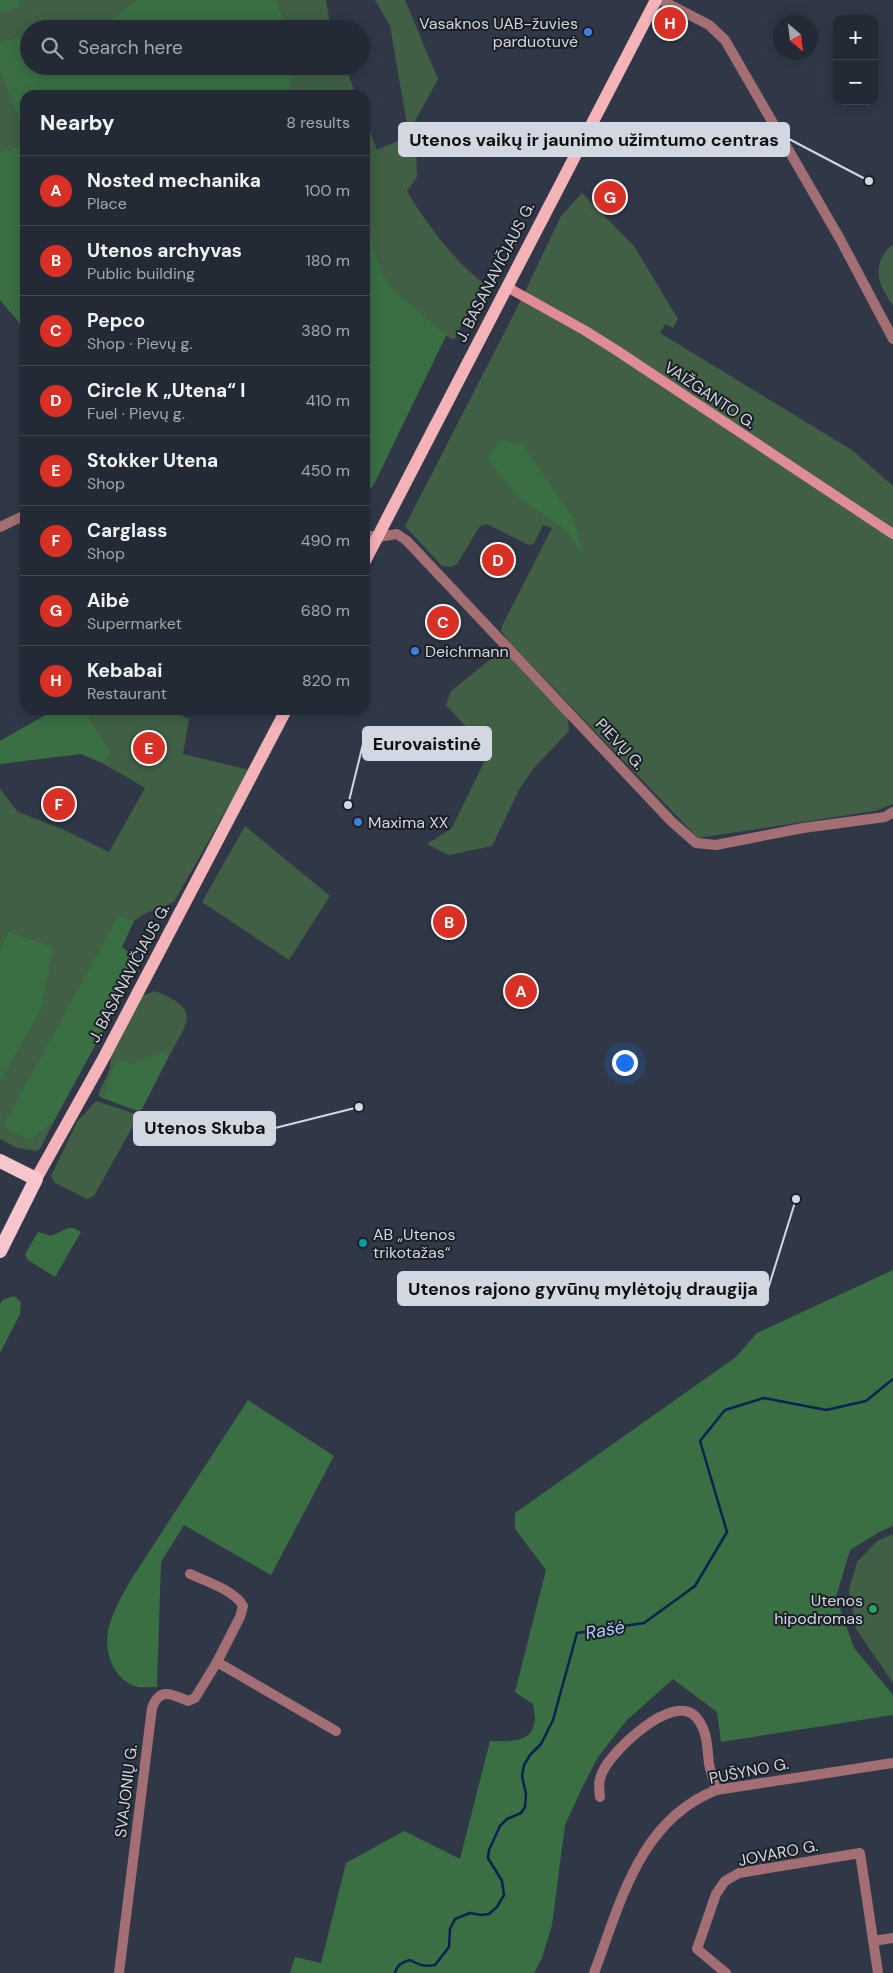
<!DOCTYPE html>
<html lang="en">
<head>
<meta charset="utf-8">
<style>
	body { margin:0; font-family:"DM Sans",sans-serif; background:#2c323d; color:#f1f3f6 }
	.controls { position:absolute; right:15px; top:15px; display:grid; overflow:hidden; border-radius:10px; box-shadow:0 2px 12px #0003 }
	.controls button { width:45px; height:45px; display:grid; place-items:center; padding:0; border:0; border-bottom:1px solid #414650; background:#242a35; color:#f1f3f6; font:25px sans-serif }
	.compass { position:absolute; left:773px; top:15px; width:45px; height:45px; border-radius:50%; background:#242a35; box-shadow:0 2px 12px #0003; rotate:152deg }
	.you { position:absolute; left:624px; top:1062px; width:18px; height:18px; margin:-12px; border:4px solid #fff; border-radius:50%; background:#1a73e8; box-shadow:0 0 0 8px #1a73e833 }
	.badge { display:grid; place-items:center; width:32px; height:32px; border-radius:50%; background:#d93025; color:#fff; font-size:16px; font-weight:700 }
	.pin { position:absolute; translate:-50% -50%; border:2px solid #fff; box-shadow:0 1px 5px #0006 }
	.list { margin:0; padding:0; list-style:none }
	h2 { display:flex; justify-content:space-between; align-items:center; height:65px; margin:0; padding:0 20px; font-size:21px }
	h2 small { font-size:16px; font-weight:400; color:#a3a7ad }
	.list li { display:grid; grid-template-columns:32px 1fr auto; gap:15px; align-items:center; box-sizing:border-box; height:70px; padding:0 20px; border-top:1px solid #414650 }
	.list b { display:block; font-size:19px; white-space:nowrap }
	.list p { margin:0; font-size:16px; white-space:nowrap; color:#a3a7ad }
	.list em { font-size:16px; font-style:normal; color:#a3a7ad }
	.icon { flex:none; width:28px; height:28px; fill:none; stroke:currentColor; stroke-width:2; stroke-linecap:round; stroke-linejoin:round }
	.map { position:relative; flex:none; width:893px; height:1973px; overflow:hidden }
	.search { position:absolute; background:#242a35; box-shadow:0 2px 12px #0003; left:20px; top:20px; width:350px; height:55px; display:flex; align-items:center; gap:12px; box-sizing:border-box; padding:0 18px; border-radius:28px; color:#a3a7ad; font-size:19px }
	.panel { position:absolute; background:#242a35; box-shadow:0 2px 12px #0003; left:20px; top:90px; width:350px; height:625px; border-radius:15px }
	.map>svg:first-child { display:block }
	.green { fill:#405f45; fill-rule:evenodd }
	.forest { fill:#396f43 }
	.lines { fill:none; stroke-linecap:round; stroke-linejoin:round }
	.stream { stroke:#092351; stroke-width:2.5 }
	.minor { stroke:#a36f75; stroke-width:10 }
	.secondary { stroke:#e08c97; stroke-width:10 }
	.primary { stroke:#f4b2b9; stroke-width:12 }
	.trunk { stroke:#f5c6cb; stroke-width:14 }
	.shop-dot { fill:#3f7fe0; stroke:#1c1f26; stroke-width:2 }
	.culture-dot { fill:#0f9aa8; stroke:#1c1f26; stroke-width:2 }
	.leisure-dot { fill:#2e9e5b; stroke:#1c1f26; stroke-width:2 }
	.labels { text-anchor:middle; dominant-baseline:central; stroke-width:4; stroke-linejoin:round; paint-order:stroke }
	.poi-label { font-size:16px; fill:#d2d7e1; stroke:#1c1f26; text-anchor:start }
	.street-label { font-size:16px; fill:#d2d7e1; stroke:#1c1f26 }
	.water-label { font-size:18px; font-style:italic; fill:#aecaf9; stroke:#1c1f26 }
	.leader { fill:none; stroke:#d2d7e1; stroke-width:2 }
	.callout-dot { fill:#d2d7e1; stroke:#1c1f26; stroke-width:2 }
	.callout { fill:#d2d7e1; stroke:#d2d7e1; stroke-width:2 }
	.callout-label { font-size:18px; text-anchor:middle; font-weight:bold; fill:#111 }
</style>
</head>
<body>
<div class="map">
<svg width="893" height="1973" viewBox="0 0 893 1973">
	<rect width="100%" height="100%" fill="#303847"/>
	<!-- green -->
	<g class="green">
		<polygon points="20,0 326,0 331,29 29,29 29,66 345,66 356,95 25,95 25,333 18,321 0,300 0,13 21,7"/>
		<path d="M375 0H405L438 79 415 121 417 177 407 191C425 222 455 262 483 283L454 340 446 336 373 486 365 491V118L377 150 409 136 390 26Z"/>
		<path d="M582 193 634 246 678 319 673 328 665 324 660 333 852 450 893 486V804L875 811 698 838 510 643 501 631 502 626 552 528 543 525 534 544 529 545 487 524 480 526 457 564 451 567 442 566 405 526 519 304 561 216ZM523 444 573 517 583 555 565 530 522 501Z"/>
		<path d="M893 245V306C883 290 873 276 882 257 886 251 887 249 893 245Z"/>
		<polygon points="508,654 568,718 569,731 533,769 520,788 492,846 449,855 427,844 452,828 489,752 446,705 451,691 492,658"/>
		<polygon points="84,710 168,710 189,719 183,754 249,770 174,902 144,914 134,921 119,915 33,1138 53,1123 40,1149 36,1151 17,1148 0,1139 0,1083 41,1010 8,932 0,948 0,789 18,812 62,829 109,852 145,788 102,763 112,753"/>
		<polygon points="245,826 330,896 289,960 202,902"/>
		<path d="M155 991C201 1009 189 1020 169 1056L165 1053 133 1064 122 1060 112 1067 109 1083 102 1098 99 1096V1092L110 1069 111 1054 142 996Z"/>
		<polygon points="96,1101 139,1115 94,1196 87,1199 55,1183 51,1176 77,1122"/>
		<polygon points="893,1534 893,1683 856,1629 849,1590 857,1562 877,1541"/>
	</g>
	<!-- forest -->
	<g class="forest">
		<polygon points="0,0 20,0 21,7 0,13"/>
		<polygon points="137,0 276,0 286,29 99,29"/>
		<polygon points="29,36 29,66 294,66 294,76 286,95 25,95 25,132 0,71 0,42"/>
		<polygon points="25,143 25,333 18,321 0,300 0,152 11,150"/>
		<polygon points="365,185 367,222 378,265 389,286 446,335 373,486 365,491"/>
		<polygon points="500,440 523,444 573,517 584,556 565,530 522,501 487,459"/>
		<polygon points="54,710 77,710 86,713 112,753 102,763 81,754 0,764 0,741"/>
		<polygon points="119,915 134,921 122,947 137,959 116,1007 53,1123 33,1138 25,1138 3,1126"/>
		<polygon points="8,932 53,947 41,1010 0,1083 0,948"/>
		<path d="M159 1053H166L169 1056 142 1109 138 1111 102 1098C108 1086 109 1074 115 1062L122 1060 133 1064Z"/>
		<polygon points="68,1228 74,1228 81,1232 55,1277 28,1260 25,1254 38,1232 51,1236"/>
		<path d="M893 1270V1526L881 1531 850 1550 836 1597 854 1648 893 1695V1715L721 1742 717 1712 673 1679 626 1721 598 1757 581 1790 565 1825 552 1925 542 1958 534 1973H290L295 1957 321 1963 346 1863 404 1831 460 1859 490 1741C520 1742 541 1741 533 1704L515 1692 546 1570 515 1529V1513L736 1357 757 1333Z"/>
		<polygon points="14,1296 21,1302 20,1314 0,1353 0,1305 2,1300"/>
		<path d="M248 1400 334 1456 271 1575 184 1525 161 1562 157 1687C151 1687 144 1688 138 1687 111 1680 102 1647 110 1623 115 1607 124 1592 132 1578Z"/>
	</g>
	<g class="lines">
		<!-- stream -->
		<path class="stream" d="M395 1973C397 1965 402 1962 410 1960 419 1965 425 1967 435 1965L449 1947 450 1929 455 1919 470 1913 481 1915 489 1914 497 1907 504 1895 502 1881 488 1858 489 1850 500 1826 507 1819 521 1813 525 1807 526 1794 522 1776 524 1765 530 1755 541 1744 553 1720 577 1633 644 1623 695 1586 727 1532 700 1441 725 1410 764 1398 826 1410 866 1401 893 1379"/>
		<!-- minor -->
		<g class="minor">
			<polyline points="661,0 709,25 725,40 840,239 893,339"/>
			<polyline points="0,527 25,515"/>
			<polyline points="365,535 378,537 397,534 407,541 671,821 696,843 716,845 803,828 885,817 893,812"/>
			<polyline points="217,1662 336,1731"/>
			<path d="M600 1797C599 1788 598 1780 603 1771 613 1750 673 1692 696 1717 708 1731 707 1747 709 1764 711 1773 714 1781 716 1790"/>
			<polyline points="873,1941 893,1938"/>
			<path d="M119 1973 152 1708C160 1687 171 1694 188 1701L195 1698 217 1662 240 1617 243 1606C236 1591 205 1581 190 1574"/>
			<path d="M594 1973C621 1902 639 1821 716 1790L893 1763"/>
			<polyline points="726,1973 697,1949 716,1894 725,1881 739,1873 860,1853 878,1973"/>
		</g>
		<!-- secondary -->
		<polyline class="secondary" points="507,287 584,330 616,350 893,534"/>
		<!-- primary -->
		<g class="primary">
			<polyline points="365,561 656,0"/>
			<polyline points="36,1179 102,1061 286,710"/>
		</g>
		<!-- trunk -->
		<polyline class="trunk" points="0,1161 36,1179 0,1251"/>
	</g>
	<!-- markers -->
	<g class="shop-dot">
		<circle cx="588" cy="32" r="5"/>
		<circle cx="415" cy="651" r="5"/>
		<circle cx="358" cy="822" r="5"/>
	</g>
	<circle class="culture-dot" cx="363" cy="1243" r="5"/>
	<circle class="leisure-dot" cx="873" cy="1609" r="5"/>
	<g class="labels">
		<!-- poi labels -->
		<g class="poi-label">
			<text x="578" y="23" text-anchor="end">Vasaknos UAB-žuvies<tspan x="578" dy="18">parduotuvė</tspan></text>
			<text x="425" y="651">Deichmann</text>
			<text x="368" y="822">Maxima XX</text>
			<text x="373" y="1234">AB „Utenos<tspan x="373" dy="18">trikotažas“</tspan></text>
			<text x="863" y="1600" text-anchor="end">Utenos<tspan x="863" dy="18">hipodromas</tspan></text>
		</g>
		<!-- street labels -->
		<g class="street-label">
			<text transform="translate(495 272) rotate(-63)">J. BASANAVIČIAUS G.</text>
			<text transform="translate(710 395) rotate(34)">VAIŽGANTO G.</text>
			<text transform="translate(620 744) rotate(47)">PIEVŲ G.</text>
			<text transform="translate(129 973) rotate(-62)">J. BASANAVIČIAUS G.</text>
			<text transform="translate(749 1771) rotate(-11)">PUŠYNO G.</text>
			<text transform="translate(126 1791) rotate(-83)">SVAJONIŲ G.</text>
			<text transform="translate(778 1853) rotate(-11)">JOVARO G.</text>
		</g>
		<!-- water labels -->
		<g class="water-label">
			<text transform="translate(605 1630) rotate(-10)">Rašė</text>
		</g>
	</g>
	<!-- callouts -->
	<path class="leader" d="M869 181L789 139M348 805L363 744M359 1107L275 1128M796 1199L768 1289"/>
	<g class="callout-dot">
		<circle cx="869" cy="181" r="5"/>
		<circle cx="348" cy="805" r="5"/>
		<circle cx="359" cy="1107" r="5"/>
		<circle cx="796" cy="1199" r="5"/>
	</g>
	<g class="callout">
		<rect x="399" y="123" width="390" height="33" rx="5"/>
		<rect x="363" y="727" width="128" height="33" rx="5"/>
		<rect x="134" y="1112" width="141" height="33" rx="5"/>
		<rect x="398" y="1272" width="370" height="33" rx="5"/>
	</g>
	<g class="callout-label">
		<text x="594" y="146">Utenos vaikų ir jaunimo užimtumo centras</text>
		<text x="427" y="750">Eurovaistinė</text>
		<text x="205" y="1134">Utenos Skuba</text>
		<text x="583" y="1295">Utenos rajono gyvūnų mylėtojų draugija</text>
	</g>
</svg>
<div class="controls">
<button>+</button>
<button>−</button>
</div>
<svg class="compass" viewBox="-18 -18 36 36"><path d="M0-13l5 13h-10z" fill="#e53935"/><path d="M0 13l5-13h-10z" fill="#a3a7ad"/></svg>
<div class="you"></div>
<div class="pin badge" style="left:521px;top:991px">A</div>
<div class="pin badge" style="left:449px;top:922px">B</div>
<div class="pin badge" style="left:443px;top:622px">C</div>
<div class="pin badge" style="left:498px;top:560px">D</div>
<div class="pin badge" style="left:149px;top:748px">E</div>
<div class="pin badge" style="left:59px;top:804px">F</div>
<div class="pin badge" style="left:610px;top:197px">G</div>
<div class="pin badge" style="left:670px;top:23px">H</div>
<div class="search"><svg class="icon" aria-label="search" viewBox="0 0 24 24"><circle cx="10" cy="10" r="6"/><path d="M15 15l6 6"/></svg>Search here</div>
<section class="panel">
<h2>Nearby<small>8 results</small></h2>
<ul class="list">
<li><span class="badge">A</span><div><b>Nosted mechanika</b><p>Place</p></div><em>100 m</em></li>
<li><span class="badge">B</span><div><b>Utenos archyvas</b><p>Public building</p></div><em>180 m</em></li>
<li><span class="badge">C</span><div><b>Pepco</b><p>Shop · Pievų g.</p></div><em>380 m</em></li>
<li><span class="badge">D</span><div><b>Circle K „Utena“ I</b><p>Fuel · Pievų g.</p></div><em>410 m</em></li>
<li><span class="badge">E</span><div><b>Stokker Utena</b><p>Shop</p></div><em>450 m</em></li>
<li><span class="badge">F</span><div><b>Carglass</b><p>Shop</p></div><em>490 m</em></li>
<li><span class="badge">G</span><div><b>Aibė</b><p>Supermarket</p></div><em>680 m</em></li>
<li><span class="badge">H</span><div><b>Kebabai</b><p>Restaurant</p></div><em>820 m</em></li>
</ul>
</section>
</div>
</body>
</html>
